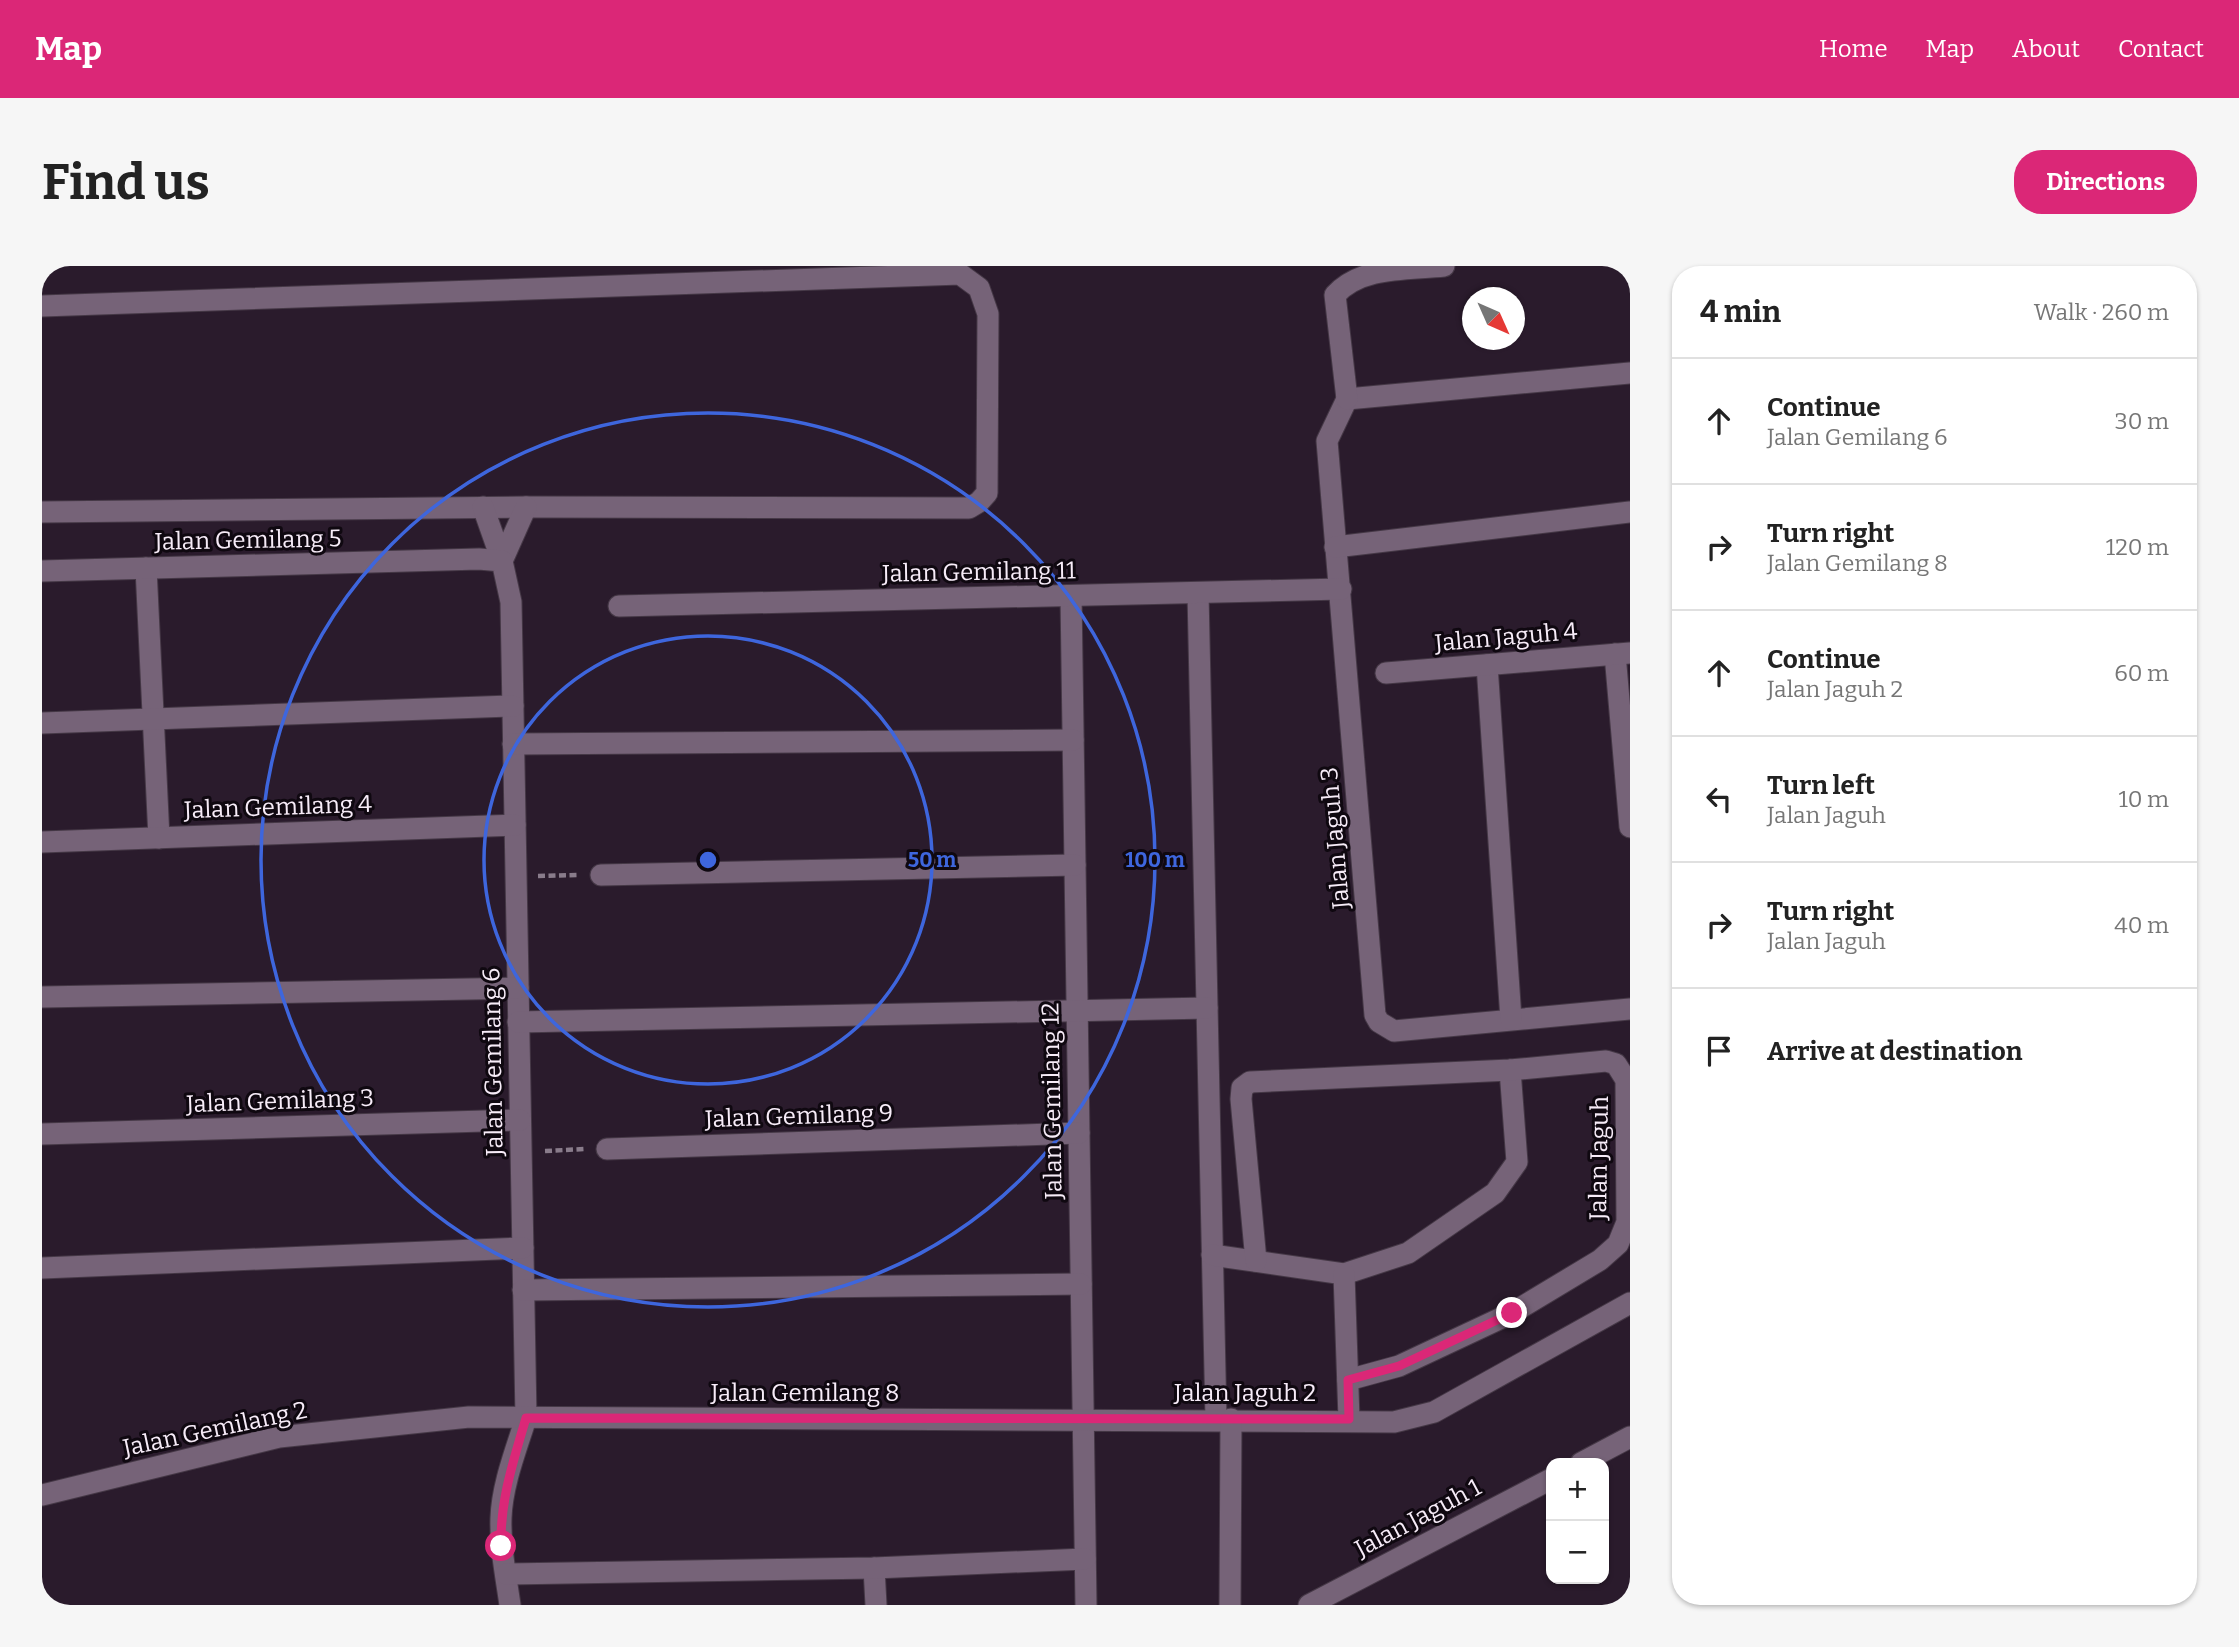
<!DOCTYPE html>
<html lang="en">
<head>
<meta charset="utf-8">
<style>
	body { margin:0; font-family:Bitter,serif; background:#f6f6f6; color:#222 }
	.controls { position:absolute; right:21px; bottom:21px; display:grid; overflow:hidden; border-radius:14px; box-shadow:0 2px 5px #0004 }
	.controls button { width:63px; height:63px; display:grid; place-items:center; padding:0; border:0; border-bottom:2px solid #e0e0e0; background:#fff; color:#222; font:35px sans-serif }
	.compass { position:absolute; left:1420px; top:21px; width:63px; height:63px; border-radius:50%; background:#fff; box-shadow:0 2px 5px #0004; rotate:135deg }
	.stop { position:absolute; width:21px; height:21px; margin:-16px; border:5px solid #db2777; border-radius:50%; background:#fff }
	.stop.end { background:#db2777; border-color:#fff; box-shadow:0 2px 7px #0008 }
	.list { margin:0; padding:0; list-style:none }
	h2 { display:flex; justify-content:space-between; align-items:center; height:91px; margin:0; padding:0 28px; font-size:30px }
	h2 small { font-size:23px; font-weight:400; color:#767676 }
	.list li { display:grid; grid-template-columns:46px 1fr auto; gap:21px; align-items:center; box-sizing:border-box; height:126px; padding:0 28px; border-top:2px solid #e0e0e0 }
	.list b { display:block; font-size:26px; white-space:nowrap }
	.list p { margin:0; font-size:23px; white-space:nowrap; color:#767676 }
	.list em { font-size:23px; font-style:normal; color:#767676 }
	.icon { flex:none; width:38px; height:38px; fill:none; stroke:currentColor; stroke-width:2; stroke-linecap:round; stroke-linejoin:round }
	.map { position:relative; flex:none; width:1588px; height:1339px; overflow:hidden; border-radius:28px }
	header { display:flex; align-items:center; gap:42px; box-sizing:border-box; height:98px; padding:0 35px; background:#db2777; color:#fff }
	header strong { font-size:33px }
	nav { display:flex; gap:38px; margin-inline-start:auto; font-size:24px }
	.intro { display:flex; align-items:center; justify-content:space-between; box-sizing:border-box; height:168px; padding:0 42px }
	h1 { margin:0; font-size:49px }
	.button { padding:18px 32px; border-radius:28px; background:#db2777; color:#fff; font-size:24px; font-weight:700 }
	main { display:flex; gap:42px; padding:0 42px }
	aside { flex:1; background:#fff; border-radius:28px; box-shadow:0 2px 5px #0004 }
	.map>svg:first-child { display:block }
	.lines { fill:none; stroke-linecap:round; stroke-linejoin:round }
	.minor-casing { stroke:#453846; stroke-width:23 }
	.path { stroke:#897c8b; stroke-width:4.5; stroke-dasharray:7 3.5; stroke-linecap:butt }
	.minor { stroke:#766378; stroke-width:21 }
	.route { stroke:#db2777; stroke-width:9 }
	.ring { fill:none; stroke:#3e66dd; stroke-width:3.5 }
	.labels { text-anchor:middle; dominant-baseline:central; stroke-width:6; stroke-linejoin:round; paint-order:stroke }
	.street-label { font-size:24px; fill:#f7ecf8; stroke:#0f0810 }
	.centre { fill:#3e66dd; stroke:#0f0810; stroke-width:3.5 }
	.ring-label { font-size:21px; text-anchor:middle; font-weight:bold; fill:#3e66dd; stroke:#0f0810; stroke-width:6; stroke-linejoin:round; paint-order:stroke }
</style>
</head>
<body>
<header>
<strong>Map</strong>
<nav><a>Home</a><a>Map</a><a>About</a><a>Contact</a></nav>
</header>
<div class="intro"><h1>Find us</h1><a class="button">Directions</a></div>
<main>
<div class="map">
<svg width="1588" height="1339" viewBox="0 0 1588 1339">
	<rect width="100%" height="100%" fill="#2a1b2c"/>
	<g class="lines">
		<defs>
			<g id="minor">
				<polyline points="0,40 918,8 937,22 946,48 945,227 937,236 927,242 484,241 0,246"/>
				<polyline points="1305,133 1285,175 1333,749 1337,756 1352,765 1588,743"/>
				<polyline points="1305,133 1588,107"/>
				<path d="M1305 133 1293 29C1319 0 1365 4 1402 0"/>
				<polyline points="441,241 460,295 484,241"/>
				<polyline points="1293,281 1588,246"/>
				<polyline points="104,302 117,572"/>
				<path d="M0 305 437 293 460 295 469 336 484 1152C474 1184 460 1219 459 1252 458 1282 464 1310 468 1339"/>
				<polyline points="1156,327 1174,1153"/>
				<polyline points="1029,330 1044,1339"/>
				<polyline points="577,340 1299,323"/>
				<polyline points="1573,388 1588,561"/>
				<polyline points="1445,399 1469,753"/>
				<polyline points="1344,407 1588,387"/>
				<polyline points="0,457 471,440"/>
				<polyline points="471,478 1031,474"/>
				<polyline points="0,576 473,559"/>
				<polyline points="559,609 1033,599"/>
				<polyline points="0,731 476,722"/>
				<polyline points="476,756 1165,742"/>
				<polyline points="0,868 478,854"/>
				<polyline points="565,883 1037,867"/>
				<polyline points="1170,989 1302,1008 1366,987 1453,927 1475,896 1468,804"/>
				<polyline points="1214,995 1199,833 1200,822 1208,816 1468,804 1564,795 1574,798 1584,814 1585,956 1576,978 1558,994 1470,1047 1357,1100 1306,1114"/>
				<polyline points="0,1002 481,982"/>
				<polyline points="1302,1008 1307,1153"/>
				<polyline points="481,1024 1039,1018"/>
				<polyline points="1539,1197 1588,1171"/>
				<polyline points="0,1229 237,1171 427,1151 1352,1156 1392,1146 1588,1037"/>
				<polyline points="832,1302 834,1339"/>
				<polyline points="464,1308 832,1302 1043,1293"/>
				<polyline points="1188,1339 1189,1153"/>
				<polyline points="1267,1339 1509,1213"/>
			</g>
		</defs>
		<!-- minor casing -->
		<use href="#minor" class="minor-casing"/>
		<!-- path -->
		<g class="path">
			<polyline points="496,610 537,609"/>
			<polyline points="503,885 543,883"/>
		</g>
		<!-- minor -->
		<use href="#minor" class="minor"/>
	</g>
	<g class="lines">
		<!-- route -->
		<path class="route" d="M459 1280C458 1235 471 1196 484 1152L1307 1153 1306 1114 1357 1100 1470 1047"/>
	</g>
	<!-- distance rings -->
	<g class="ring">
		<circle cx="666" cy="594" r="224"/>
		<circle cx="666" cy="594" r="447"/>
	</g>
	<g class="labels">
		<!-- street labels -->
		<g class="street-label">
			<text transform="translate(206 274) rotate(-1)">Jalan Gemilang 5</text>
			<text transform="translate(937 306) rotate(-1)">Jalan Gemilang 11</text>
			<text transform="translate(1464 371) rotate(-5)">Jalan Jaguh 4</text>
			<text transform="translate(236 541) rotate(-2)">Jalan Gemilang 4</text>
			<text transform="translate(1293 572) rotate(-95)">Jalan Jaguh 3</text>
			<text transform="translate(451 796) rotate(-91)">Jalan Gemilang 6</text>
			<text transform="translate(238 835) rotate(-2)">Jalan Gemilang 3</text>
			<text transform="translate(1010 835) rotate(-91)">Jalan Gemilang 12</text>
			<text transform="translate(757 850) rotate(-2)">Jalan Gemilang 9</text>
			<text transform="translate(1557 892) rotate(-89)">Jalan Jaguh</text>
			<text x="763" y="1127">Jalan Gemilang 8</text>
			<text x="1203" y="1127">Jalan Jaguh 2</text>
			<text transform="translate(173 1163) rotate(-12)">Jalan Gemilang 2</text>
			<text transform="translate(1376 1252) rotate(-28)">Jalan Jaguh 1</text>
		</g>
	</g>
	<circle cx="666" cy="594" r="10" class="centre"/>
	<g class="ring-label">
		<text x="890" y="601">50 m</text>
		<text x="1113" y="601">100 m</text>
	</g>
</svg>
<div class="controls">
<button>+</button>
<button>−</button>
</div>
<svg class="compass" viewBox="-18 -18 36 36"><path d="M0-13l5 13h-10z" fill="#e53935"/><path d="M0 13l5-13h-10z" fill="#767676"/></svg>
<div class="stop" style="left:459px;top:1280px"></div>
<div class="stop end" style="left:1470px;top:1047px"></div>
</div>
<aside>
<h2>4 min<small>Walk · 260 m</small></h2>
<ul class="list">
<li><svg class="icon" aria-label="ahead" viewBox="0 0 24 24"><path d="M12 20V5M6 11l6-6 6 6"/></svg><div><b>Continue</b><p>Jalan Gemilang 6</p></div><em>30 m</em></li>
<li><svg class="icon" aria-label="right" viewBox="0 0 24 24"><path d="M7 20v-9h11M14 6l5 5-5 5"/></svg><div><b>Turn right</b><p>Jalan Gemilang 8</p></div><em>120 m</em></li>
<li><svg class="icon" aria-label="ahead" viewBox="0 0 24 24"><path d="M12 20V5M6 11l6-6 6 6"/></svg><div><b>Continue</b><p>Jalan Jaguh 2</p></div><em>60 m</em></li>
<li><svg class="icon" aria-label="left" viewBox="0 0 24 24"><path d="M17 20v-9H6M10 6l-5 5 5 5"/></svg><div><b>Turn left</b><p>Jalan Jaguh</p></div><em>10 m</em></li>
<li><svg class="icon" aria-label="right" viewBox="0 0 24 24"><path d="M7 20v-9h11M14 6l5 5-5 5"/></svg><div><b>Turn right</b><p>Jalan Jaguh</p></div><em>40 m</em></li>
<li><svg class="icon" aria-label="arrive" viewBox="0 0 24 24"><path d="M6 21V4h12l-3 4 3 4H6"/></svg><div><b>Arrive at destination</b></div></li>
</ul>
</aside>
</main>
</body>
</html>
